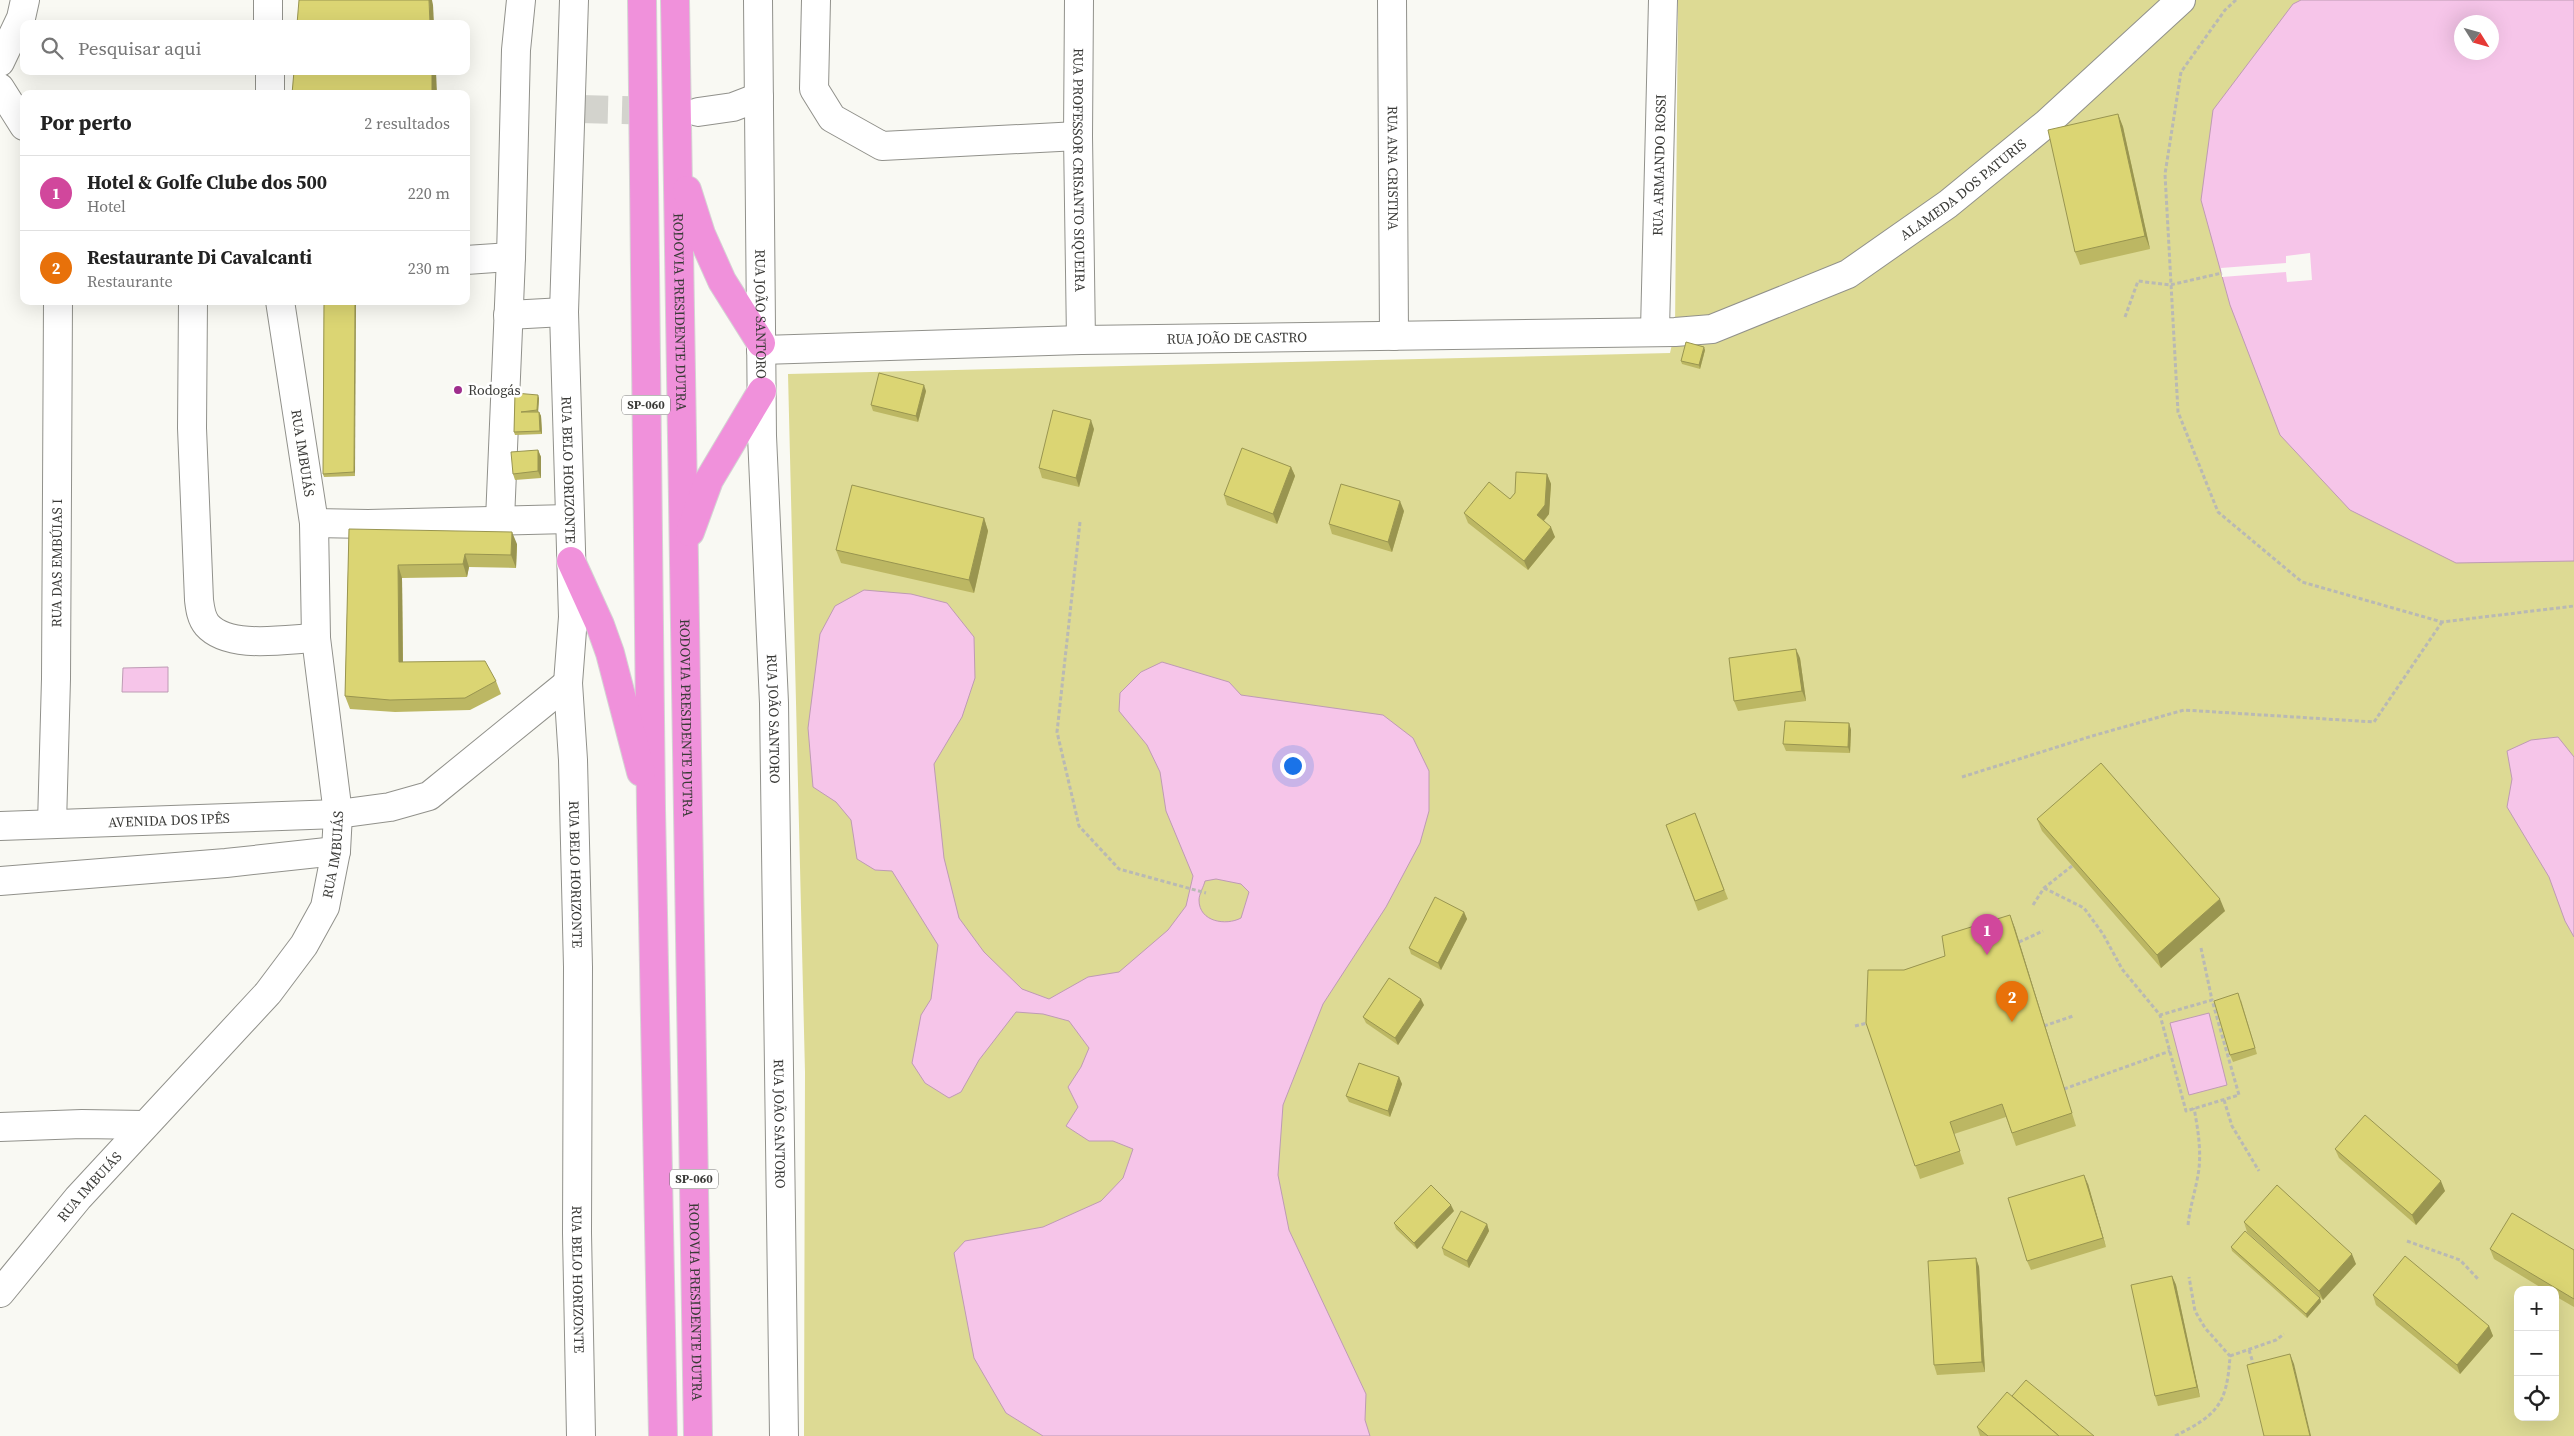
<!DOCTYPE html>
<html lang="pt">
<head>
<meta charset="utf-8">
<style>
	body { margin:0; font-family:"Source Serif 4",serif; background:#f2f2f2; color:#222 }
	.controls { position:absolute; right:15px; bottom:15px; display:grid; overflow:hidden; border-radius:10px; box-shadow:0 5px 20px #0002 }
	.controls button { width:45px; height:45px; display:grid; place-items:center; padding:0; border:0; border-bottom:1px solid #e0e0e0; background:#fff; color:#222; font:25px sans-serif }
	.compass { position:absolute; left:2454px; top:15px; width:45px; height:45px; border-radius:50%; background:#fff; box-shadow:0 5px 20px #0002; rotate:127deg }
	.you { position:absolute; left:1292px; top:765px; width:18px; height:18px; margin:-12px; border:4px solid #fff; border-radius:50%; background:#1a73e8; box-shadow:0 0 0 8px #1a73e833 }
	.badge { display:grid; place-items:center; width:32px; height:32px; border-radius:50%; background:#9f2e8c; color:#fff; font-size:16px; font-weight:700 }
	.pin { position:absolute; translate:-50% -41px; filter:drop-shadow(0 1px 2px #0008) }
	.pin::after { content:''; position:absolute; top:26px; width:18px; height:15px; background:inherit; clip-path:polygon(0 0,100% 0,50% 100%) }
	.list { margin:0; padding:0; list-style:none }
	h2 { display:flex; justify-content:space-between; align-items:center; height:65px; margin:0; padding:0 20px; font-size:21px }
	h2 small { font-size:16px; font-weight:400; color:#767676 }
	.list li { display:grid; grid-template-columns:32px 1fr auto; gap:15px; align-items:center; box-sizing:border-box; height:75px; padding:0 20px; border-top:1px solid #e0e0e0 }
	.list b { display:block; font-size:19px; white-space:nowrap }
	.list p { margin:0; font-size:16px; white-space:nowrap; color:#767676 }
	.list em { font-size:16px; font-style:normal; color:#767676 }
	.icon { flex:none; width:28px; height:28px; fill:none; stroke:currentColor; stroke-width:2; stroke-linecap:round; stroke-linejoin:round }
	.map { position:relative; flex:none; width:2574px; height:1436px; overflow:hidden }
	.search { position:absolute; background:#fff; box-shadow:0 5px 20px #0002; left:20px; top:20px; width:450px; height:55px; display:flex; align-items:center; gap:12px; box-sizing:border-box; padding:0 18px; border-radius:10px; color:#767676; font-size:19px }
	.panel { position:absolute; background:#fff; box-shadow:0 5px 20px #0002; left:20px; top:90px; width:450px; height:215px; border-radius:10px }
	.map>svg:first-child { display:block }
	.green { fill:#ddda94; fill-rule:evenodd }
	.water { fill:#f6c5e9; stroke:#be9bb4; fill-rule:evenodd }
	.pier { fill:#f9f9f3 }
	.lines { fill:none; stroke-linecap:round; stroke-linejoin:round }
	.minor-tunnel { stroke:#d3d3cd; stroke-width:28; stroke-dasharray:28 14; stroke-linecap:butt }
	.minor-casing { stroke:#91918b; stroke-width:30 }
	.highway-casing { stroke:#d4d4d3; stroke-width:30 }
	.path { stroke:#b9b9b4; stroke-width:3; stroke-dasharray:4 2.5; stroke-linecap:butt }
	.minor { stroke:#fff; stroke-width:28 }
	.highway { stroke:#f091db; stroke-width:28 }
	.wall { fill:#bcb763 }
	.shaded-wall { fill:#999550 }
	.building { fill:#dbd573; stroke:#999550 }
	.poi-dot { fill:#9f2e8c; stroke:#fffffe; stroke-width:2 }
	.labels { text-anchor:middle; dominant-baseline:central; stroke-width:5; stroke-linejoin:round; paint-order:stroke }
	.shield { fill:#fffffe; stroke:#757573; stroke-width:1 }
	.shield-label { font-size:12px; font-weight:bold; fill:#3a3a37 }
	.street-label { font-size:14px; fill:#3a3a37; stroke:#fffffe }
	.poi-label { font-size:14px; fill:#3a3a37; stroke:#fffffe; text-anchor:start }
</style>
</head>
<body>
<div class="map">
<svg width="2574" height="1436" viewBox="0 0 2574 1436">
	<rect width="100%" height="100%" fill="#f9f9f3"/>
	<!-- green -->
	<path class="green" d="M1678 0H2574V1436H804L805 1072 788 374 1670 353 1675 331ZM2462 22H2492V52H2462ZM2518 1290H2555V1417H2518Z"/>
	<!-- water -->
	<g class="water">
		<path d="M2301 0H2574V561L2456 563 2350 510 2280 435 2230 305 2201 200 2213 110 2293 4ZM2462 22H2492V52H2462Z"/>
		<path d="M864 590 911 594 947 603 974 637 975 678 962 717 934 764 944 858 959 918 984 952 1022 989 1049 999 1088 977 1119 972 1168 930 1186 906 1193 876 1166 811 1160 772 1147 745 1119 711 1120 693 1141 672 1162 662 1229 682 1241 695 1383 715 1413 738 1429 771V811L1420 843 1386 907 1323 1004 1283 1105 1278 1175 1289 1230 1366 1394 1365 1420 1370 1436H1043L1006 1413 974 1358 954 1253 965 1241 1043 1227 1101 1201 1123 1178 1133 1149 1113 1141H1089L1066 1126 1078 1107 1068 1087 1081 1067 1089 1048 1069 1021 1043 1014 1016 1012 979 1060 961 1092 949 1098 925 1083 912 1063 921 1015 931 999 938 945 892 871 875 870 857 859 851 820 836 802 813 787 808 728 820 634 835 606ZM1216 879 1241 884 1249 892 1241 918C1226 926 1199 922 1199 900 1199 894 1204 886 1205 881Z"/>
		<polygon points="168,667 168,692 122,692 123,668"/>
		<polygon points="2558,737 2574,757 2574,937 2565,921 2549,877 2507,807 2512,779 2507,751 2531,740"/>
		<polygon points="2209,1013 2227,1085 2189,1095 2170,1023"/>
	</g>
	<!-- pier -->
	<polygon class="pier" points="2310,253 2312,280 2287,282 2286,272 2222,277 2221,268 2286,263 2286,256"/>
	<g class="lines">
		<!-- minor-tunnel -->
		<polyline class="minor-tunnel" points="580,109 698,112"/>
		<defs>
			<g id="minor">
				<polyline points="268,0 268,24"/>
				<path id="s1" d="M574 0 564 312 573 617 568 683 573 760 578 967 577 1233 581 1436"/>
				<path id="s2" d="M758 0 762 436 774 703 784 1436"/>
				<polyline points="816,0 814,89 832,118 882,146 1078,136"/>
				<path id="s3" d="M1079 0 1078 136 1081 340"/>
				<path id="s4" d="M1392 0 1394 336"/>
				<polyline points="0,62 21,18 25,0"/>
				<polyline points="270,71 270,94"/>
				<polyline points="0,88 24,126"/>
				<polyline points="698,112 733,107 759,97"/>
				<polyline points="466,260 511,257"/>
				<path d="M193 301 192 428 199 600C200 608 201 618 207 625 229 650 287 639 316 638"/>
				<polyline points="508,315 564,312"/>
				<path id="s5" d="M1655 330 1663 0"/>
				<path id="s6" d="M761 350 1081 340 1675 332 1712 329 1848 274 1948 204 2047 123 2181 0"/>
				<polyline points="500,520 511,257 516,50 521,0"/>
				<polyline points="314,523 368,524 569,519"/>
				<path id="s7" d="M52 824 56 679 58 301"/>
				<path id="s8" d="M0 826 338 814 390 807 429 796 568 683"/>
				<polyline points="0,881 226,863 336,851"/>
				<polyline points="0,1127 82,1124 145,1125"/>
				<path id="s9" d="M0 1293 78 1198 268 993 304 945 325 907 336 851 338 814 316 638 314 523 280 301"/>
			</g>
			<g id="highway">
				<polyline points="642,0 651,809 663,1436"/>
				<path id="s10" d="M675 0 698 1436"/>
				<polyline points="687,190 701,234 722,281 761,343"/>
				<polyline points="690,532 709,480 762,391"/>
				<polyline points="571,561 600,625 610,653 641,772"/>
			</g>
		</defs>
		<!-- minor casing -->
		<use href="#minor" class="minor-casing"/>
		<!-- highway casing -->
		<use href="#highway" class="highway-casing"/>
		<!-- path -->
		<g class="path">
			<polyline points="2236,0 2225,10 2181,72 2165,174 2178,412 2218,512 2302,582 2442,622 2574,606"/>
			<polyline points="2125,317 2138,281 2170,285 2222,273"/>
			<polyline points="1080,522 1057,732 1079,826 1119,869 1206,893"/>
			<polyline points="1962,777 2092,736 2184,710 2374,722 2442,622"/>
			<polyline points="2044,888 2084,908 2103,934 2122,969 2160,1015 2186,1111 2239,1095 2212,1000 2160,1015"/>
			<polyline points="2033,905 2044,888 2072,866"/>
			<polyline points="2019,942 2043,931"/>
			<polyline points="2201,948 2212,1000"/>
			<polyline points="1855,1026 1871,1022"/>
			<polyline points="2044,1026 2073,1016"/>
			<polyline points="2064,1089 2170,1051"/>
			<polyline points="2224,1100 2232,1126 2259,1171"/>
			<path d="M2188 1225C2190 1207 2195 1192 2198 1175 2202 1154 2198 1129 2194 1108"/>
			<polyline points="2407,1241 2460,1260 2478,1279"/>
			<polyline points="2249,1350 2254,1366"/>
			<polyline points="2230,1356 2276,1340 2284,1334"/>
			<path d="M2175 1436C2217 1415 2227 1405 2230 1356L2205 1328 2195 1311 2189 1277"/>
		</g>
		<!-- minor -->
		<use href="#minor" class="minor"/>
		<!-- highway -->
		<use href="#highway" class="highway"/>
	</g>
	<!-- wall -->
	<g class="wall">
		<polygon points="2118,114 2123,127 2150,249 2080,265 2075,252"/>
		<polygon points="324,301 355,476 324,477 323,474"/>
		<polygon points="1705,350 1700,369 1682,364 1681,361"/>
		<polygon points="926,391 918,422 873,411 871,405"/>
		<polygon points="515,393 539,398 538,412 539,412 541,416 542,434 515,435 514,432"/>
		<polygon points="1094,429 1079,487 1042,478 1039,468"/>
		<polygon points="538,450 541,457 541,478 515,480 513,474"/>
		<polygon points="1291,467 1295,476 1277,524 1227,505 1224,495"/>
		<polygon points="1547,474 1551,484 1549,514 1544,521 1555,537 1528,570 1468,523 1464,513 1510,499 1515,493"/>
		<polygon points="1404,511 1392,552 1332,534 1329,524"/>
		<polygon points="984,518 988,531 974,593 841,563 836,550"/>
		<polygon points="349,529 517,544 516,568 469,567 467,577 402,578 403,662 496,681 501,694 470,710 395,712 350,709 345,696"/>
		<polygon points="1800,658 1806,701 1738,711 1734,701"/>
		<polygon points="1849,723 1851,730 1850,753 1786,751 1783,744"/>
		<polygon points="1695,813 1728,899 1698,911 1666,825"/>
		<polygon points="2037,819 2225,911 2161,968 2042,831"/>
		<polygon points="1464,912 1467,919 1441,970 1411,954 1409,948"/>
		<polygon points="2010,915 2076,1126 2016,1146 2006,1117 1954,1134 1964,1164 1920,1179 1866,1023 1904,970 1945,956"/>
		<polygon points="2241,1000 2257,1054 2233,1062 2230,1055"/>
		<polygon points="1424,1005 1398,1045 1366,1023 1363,1017"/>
		<polygon points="1399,1077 1402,1084 1390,1117 1349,1102 1346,1096"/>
		<polygon points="2335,1149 2445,1191 2416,1225 2339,1158"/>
		<polygon points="2088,1184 2106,1247 2031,1270 2027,1261"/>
		<polygon points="1454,1211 1417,1249 1396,1229 1394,1223"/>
		<polygon points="2244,1222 2356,1264 2323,1300 2247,1232"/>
		<polygon points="1487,1224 1489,1231 1469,1268 1444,1255 1442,1248"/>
		<polygon points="2231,1247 2320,1298 2321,1302 2307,1318 2232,1251"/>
		<polygon points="2490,1249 2574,1250 2574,1307 2555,1296 2555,1290 2545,1290 2494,1259"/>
		<polygon points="1976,1258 1979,1267 1985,1372 1937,1375 1934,1365"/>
		<polygon points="2172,1276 2176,1285 2200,1397 2158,1406 2155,1396"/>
		<polygon points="2373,1295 2489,1326 2493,1336 2460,1374 2376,1305"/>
		<polygon points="2012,1396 2094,1436 1980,1436 1977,1427"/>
	</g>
	<!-- shaded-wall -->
	<g class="shaded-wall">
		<polygon points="429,0 432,0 433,5 434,24 430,24"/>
		<polygon points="432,71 436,71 437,94 432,94"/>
		<polygon points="2118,114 2123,127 2150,249 2145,236"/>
		<polygon points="355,301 356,301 355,476 354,472"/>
		<polygon points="1704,347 1705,350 1700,369 1699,365"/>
		<polygon points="924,385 926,391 918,422 916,416"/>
		<polygon points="538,395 539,398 538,413 537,410"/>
		<polygon points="539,412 541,416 542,434 540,431"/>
		<polygon points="1091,420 1094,429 1079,487 1076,478"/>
		<polygon points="538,450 541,457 541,478 538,471"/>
		<polygon points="1291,467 1295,476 1277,524 1273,514"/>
		<polygon points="1547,474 1551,484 1549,514 1540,525 1537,515"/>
		<polygon points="1400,501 1404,511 1392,552 1388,542"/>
		<polygon points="984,518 988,531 974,593 969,580"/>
		<polygon points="1551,527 1555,537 1528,570 1524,561"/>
		<polygon points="512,532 517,544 516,568 511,555"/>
		<polygon points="465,554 469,567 467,577 463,564"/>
		<polygon points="398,565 402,578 403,675 399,662"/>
		<polygon points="1796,649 1800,658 1806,701 1802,691"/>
		<polygon points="1849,723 1851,730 1850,753 1848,747"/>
		<polygon points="2220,899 2225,911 2161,968 2157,955"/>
		<polygon points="1464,912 1467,919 1441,970 1438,963"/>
		<polygon points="2010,915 2015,928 2076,1126 2072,1113"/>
		<polygon points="1421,999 1424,1005 1398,1045 1395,1038"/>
		<polygon points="1399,1077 1402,1084 1390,1117 1388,1111"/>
		<polygon points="2084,1175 2088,1184 2106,1247 2103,1238"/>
		<polygon points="2441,1181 2445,1191 2416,1225 2412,1215"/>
		<polygon points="1451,1205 1454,1211 1417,1249 1414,1243"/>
		<polygon points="1487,1224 1489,1231 1469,1268 1467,1261"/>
		<polygon points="2352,1254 2356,1264 2323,1300 2319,1291"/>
		<polygon points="1976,1258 1979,1267 1985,1372 1982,1362"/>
		<polygon points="2172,1276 2176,1285 2200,1397 2197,1387"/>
		<polygon points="2320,1298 2321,1302 2307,1318 2306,1314"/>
		<polygon points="2489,1326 2493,1336 2460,1374 2457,1365"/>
		<polygon points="2290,1354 2294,1364 2311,1436 2310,1436"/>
	</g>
	<!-- building -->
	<g class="building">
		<polygon points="299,0 429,0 430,24 297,24"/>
		<polygon points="294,71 432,71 432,94 292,94"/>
		<polygon points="2118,114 2145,236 2075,252 2048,130"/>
		<polygon points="324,301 355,301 354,472 323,474"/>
		<polygon points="1686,342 1704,347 1699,365 1681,361"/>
		<polygon points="879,373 924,385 916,416 871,405"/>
		<polygon points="515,393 538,395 537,410 521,412 539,412 540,431 514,432"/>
		<polygon points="1053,410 1091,420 1076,478 1039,468"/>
		<polygon points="1242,448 1291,467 1273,514 1224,495"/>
		<polygon points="538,450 538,471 513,474 511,452"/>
		<polygon points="1516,472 1547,474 1545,505 1537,515 1551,527 1524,561 1464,513 1489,482 1510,499 1515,493"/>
		<polygon points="1341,484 1400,501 1388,542 1329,524"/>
		<polygon points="852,485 984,518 969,580 836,550"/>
		<polygon points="349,529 512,532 511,555 465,554 463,564 398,565 399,662 485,661 496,681 465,698 390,700 345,696"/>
		<polygon points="1796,649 1802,691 1734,701 1729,658"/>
		<polygon points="1785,721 1849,723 1848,747 1783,744"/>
		<polygon points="2101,763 2220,899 2157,955 2037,819"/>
		<polygon points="1695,813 1724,890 1695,901 1666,825"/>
		<polygon points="1435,897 1464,912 1438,963 1409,948"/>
		<polygon points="2010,915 2072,1113 2012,1133 2002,1104 1950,1122 1960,1151 1915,1166 1866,1023 1868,970 1904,970 1945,956 1942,936"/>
		<polygon points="1389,978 1421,999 1395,1038 1363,1017"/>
		<polygon points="2238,993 2255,1048 2230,1055 2214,1001"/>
		<polygon points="1359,1063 1399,1077 1388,1111 1346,1096"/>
		<polygon points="2365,1115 2441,1181 2412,1215 2335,1149"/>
		<polygon points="2084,1175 2103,1238 2027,1261 2008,1198"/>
		<polygon points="1431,1185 1451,1205 1414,1243 1394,1223"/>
		<polygon points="2277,1185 2352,1254 2319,1291 2244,1222"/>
		<polygon points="1461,1211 1487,1224 1467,1261 1442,1248"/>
		<polygon points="2512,1213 2574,1250 2574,1299 2490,1249"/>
		<polygon points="2245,1231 2320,1298 2306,1314 2231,1247"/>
		<polygon points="2405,1256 2489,1326 2457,1365 2373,1295"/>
		<polygon points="1976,1258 1982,1362 1934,1365 1928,1261"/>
		<polygon points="2172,1276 2197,1387 2155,1396 2131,1285"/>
		<polygon points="2290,1354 2310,1436 2264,1436 2247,1365"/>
		<polygon points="2026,1380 2094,1436 2059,1436 2012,1396"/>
		<polygon points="2007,1392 2059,1436 1988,1436 1977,1427"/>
	</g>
	<!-- markers -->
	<circle class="poi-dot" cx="458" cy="390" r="5"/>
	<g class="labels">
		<!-- shield labels -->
		<g class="shield">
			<rect x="622" y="395.5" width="48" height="19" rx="4"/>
			<rect x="670" y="1169.5" width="48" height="19" rx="4"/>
		</g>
		<g class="shield-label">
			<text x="646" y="405">SP-060</text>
			<text x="694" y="1179">SP-060</text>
		</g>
		<!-- street labels -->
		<g class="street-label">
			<text stroke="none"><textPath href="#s5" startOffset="165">RUA ARMANDO ROSSI</textPath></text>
			<text stroke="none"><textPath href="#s4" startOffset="168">RUA ANA CRISTINA</textPath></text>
			<text stroke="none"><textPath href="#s3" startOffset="170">RUA PROFESSOR CRISANTO SIQUEIRA</textPath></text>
			<text stroke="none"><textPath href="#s6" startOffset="1241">ALAMEDA DOS PATURIS</textPath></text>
			<text stroke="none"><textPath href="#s10" startOffset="312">RODOVIA PRESIDENTE DUTRA</textPath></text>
			<text stroke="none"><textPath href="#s2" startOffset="314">RUA JOÃO SANTORO</textPath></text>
			<text stroke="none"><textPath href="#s6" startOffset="476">RUA JOÃO DE CASTRO</textPath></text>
			<text transform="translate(303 453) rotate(81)">RUA IMBUIÁS</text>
			<text stroke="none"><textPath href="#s1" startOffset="470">RUA BELO HORIZONTE</textPath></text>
			<text stroke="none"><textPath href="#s7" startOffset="261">RUA DAS EMBÚIAS I</textPath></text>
			<text stroke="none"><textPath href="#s10" startOffset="718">RODOVIA PRESIDENTE DUTRA</textPath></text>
			<text stroke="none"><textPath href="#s2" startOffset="719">RUA JOÃO SANTORO</textPath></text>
			<text stroke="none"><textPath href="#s8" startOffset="169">AVENIDA DOS IPÊS</textPath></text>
			<text stroke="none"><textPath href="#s9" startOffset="559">RUA IMBUIÁS</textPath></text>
			<text stroke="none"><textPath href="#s1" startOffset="875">RUA BELO HORIZONTE</textPath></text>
			<text stroke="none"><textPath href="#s2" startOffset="1124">RUA JOÃO SANTORO</textPath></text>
			<text stroke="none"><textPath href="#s9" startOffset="139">RUA IMBUIÁS</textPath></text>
			<text stroke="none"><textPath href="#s1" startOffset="1280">RUA BELO HORIZONTE</textPath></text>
			<text stroke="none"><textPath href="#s10" startOffset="1302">RODOVIA PRESIDENTE DUTRA</textPath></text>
		</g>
		<!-- poi labels -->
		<g class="poi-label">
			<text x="468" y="390">Rodogás</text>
		</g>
	</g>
</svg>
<div class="controls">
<button>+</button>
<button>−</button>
<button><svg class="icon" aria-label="locate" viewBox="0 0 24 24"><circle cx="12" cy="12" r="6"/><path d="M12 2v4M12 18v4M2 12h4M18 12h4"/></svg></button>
</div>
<svg class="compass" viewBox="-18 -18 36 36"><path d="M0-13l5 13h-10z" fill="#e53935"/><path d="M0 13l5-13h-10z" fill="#767676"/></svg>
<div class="you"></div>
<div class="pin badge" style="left:1987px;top:955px;background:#d1479c">1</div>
<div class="pin badge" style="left:2012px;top:1022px;background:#e8710a">2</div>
<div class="search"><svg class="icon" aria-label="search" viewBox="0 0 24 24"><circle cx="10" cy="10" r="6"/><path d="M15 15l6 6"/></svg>Pesquisar aqui</div>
<section class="panel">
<h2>Por perto<small>2 resultados</small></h2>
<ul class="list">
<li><span class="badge" style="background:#d1479c">1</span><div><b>Hotel &amp; Golfe Clube dos 500</b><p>Hotel</p></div><em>220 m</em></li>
<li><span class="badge" style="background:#e8710a">2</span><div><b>Restaurante Di Cavalcanti</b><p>Restaurante</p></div><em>230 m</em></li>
</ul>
</section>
</div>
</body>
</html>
